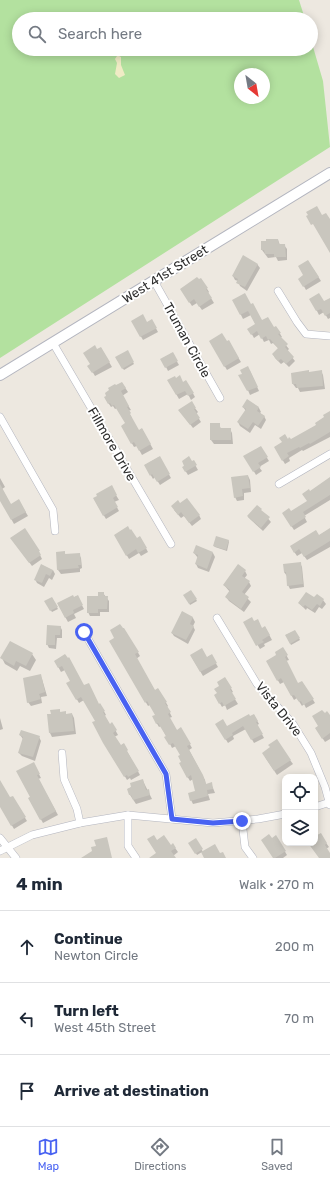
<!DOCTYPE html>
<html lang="en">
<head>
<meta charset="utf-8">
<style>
	body { margin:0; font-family:Rubik,sans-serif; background:#f2f2f3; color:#1f2937 }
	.controls { position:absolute; right:12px; bottom:12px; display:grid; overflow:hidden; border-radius:8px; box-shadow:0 2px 10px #0003 }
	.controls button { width:36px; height:36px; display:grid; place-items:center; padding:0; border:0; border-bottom:1px solid #e0e1e3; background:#fff; color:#1f2937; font:20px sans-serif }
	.compass { position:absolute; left:234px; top:68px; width:36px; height:36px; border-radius:50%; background:#fff; box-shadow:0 2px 10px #0003; rotate:149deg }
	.stop { position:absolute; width:12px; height:12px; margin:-9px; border:3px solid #4862f2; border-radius:50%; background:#fff }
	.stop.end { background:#4862f2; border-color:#fff; box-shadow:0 1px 4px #0008 }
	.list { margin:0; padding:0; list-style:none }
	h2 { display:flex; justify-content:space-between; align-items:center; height:52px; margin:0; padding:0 16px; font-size:17px }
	h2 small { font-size:13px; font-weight:400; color:#747a83 }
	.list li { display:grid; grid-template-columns:26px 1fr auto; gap:12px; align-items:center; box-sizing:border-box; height:72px; padding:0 16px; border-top:1px solid #e0e1e3 }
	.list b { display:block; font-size:15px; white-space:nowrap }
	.list p { margin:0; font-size:13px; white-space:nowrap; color:#747a83 }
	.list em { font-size:13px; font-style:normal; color:#747a83 }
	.icon { flex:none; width:22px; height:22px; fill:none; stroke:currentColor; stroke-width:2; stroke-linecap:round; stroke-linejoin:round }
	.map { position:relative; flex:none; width:330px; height:858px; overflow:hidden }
	.search { position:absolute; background:#fff; box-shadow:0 2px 10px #0003; left:12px; right:12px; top:12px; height:44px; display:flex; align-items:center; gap:10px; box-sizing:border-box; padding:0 14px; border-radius:22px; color:#747a83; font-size:15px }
	.sheet { height:268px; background:#fff }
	nav { display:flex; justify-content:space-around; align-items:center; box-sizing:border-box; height:56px; border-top:1px solid #e0e1e3; background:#fff; font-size:11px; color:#747a83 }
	nav a { display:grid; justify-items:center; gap:2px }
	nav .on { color:#4862f2 }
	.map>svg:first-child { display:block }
	.green { fill:#b3e19f; fill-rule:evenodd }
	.sand { fill:#f0ebc5 }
	.shadow { fill:#0003 }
	.building { fill:#c9c6be }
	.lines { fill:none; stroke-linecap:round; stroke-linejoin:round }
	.street-casing { stroke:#b3b5bf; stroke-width:8 }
	.secondary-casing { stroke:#b3b5bf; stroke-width:12 }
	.street { stroke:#fff; stroke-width:7 }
	.secondary { stroke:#fff; stroke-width:10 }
	.route { stroke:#4862f2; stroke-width:5 }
	.labels { text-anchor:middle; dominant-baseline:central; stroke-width:4; stroke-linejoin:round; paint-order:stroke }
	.street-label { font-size:13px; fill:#2d2d2d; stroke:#fff }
</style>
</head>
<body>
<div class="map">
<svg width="330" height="858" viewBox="0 0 330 858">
	<rect width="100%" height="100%" fill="#ede8e0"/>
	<!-- green -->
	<path class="green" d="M0 0H299L305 19H19V49H311V40L323 81 330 147 0 358ZM240 74H264V98H240Z"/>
	<!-- sand -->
	<polygon class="sand" points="117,56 119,56 121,57 121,65 125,75 119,78 115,74 117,63 115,59"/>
	<!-- shadow -->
	<g class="shadow">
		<polygon points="278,240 280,245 284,245 287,249 287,260 278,261 276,257 268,258 262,250 262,242"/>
		<polygon points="308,261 321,281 306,290 300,279 304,276"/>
		<polygon points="257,264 260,268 247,291 240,286 238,281 235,280 233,276"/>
		<polygon points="201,279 209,292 208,293 214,303 202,310 197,303 192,306 181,289"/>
		<polygon points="311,299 323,303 330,302 330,318 328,319 324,312 319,315"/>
		<polygon points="234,301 251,305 262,321 274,329 276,327 282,337 280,338 289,349 287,351 295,361 289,367 284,362 281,364 275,358 273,354 279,349 273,343 271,344 269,340 264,342 260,334 254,338 249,329 256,325 251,315 243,319"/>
		<polygon points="132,321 147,323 152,321 158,332 143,340"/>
		<polygon points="210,341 226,343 228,341 241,362 227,370"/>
		<polygon points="101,348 112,367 95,376 89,366 91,365 97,350"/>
		<polygon points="127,352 134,364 124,370 116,358"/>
		<polygon points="172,353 179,365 168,371 162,359"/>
		<polygon points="250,371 259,391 250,395 247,388"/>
		<polygon points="308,371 309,373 321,371 323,375 325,389 300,392 298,388 296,388 293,384"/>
		<polygon points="168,380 183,383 186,381 195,397 191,400 188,394 179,399"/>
		<polygon points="122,383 128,392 122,396 131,410 128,411 132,418 131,418 138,431 142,429 153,449 142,455 137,446 134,447 122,426 127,424 117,408 115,409 113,406 111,407 105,398 115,387"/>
		<polygon points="247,401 259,408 261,412 260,413 264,416 266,420 261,429 255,425 250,433 240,426 238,422 246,411 243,407"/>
		<polygon points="191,403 198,412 196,414 201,422 193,428 179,410"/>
		<polygon points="330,413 330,437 303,451 302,450 289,458 290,461 285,464 275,447 287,440 290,441 317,425"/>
		<polygon points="211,424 219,424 221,429 230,429 232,433 233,444 214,444 211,440"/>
		<polygon points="260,447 269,461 259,467 262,471 256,475 245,456"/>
		<polygon points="159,457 171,478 160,485 155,477 153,479 145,465"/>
		<polygon points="193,461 198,470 188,475 183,467"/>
		<polygon points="248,476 250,480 251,492 244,493 244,500 237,501 235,497"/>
		<polygon points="0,478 5,487 2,489 11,505 19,501 28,516 14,524 0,499"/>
		<polygon points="330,479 330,500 304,516 307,522 294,530 283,513 291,512 308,502 310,492"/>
		<polygon points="111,487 119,500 114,502 119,511 106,519 94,499"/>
		<polygon points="257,506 271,522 263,531 251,520 248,517"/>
		<polygon points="174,510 199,515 201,519 192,526 184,516 181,518"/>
		<polygon points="330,529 330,547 307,560 302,553 297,556 291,547 318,536"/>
		<polygon points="115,535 136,540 140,537 148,552 141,556 139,553 129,559"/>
		<polygon points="228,540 229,542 227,551 215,547 214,546"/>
		<polygon points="14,542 40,555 42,559 32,566"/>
		<polygon points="64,552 66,555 79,554 81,558 82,568 80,569 80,572 61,574 58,570"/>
		<polygon points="194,553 213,553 215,557 209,572 198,568 196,564 198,558"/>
		<polygon points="300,563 302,567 304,587 290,589 288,585 287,576 284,572"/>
		<polygon points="53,570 55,574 52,580 49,578 44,587 37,583 35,579"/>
		<polygon points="245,571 247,575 244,579 249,582 251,586 244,595 251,602 244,612 229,601 226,597 230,592 224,585"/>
		<polygon points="191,591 197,601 190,605 185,595"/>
		<polygon points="103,593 109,601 109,612 100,612 100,616 90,616 88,612"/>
		<polygon points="77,596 84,609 74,614 76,618 68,622 58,604"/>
		<polygon points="52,598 58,609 52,612 46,602"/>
		<polygon points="314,599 323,600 326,604 322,609 319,607 315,613 307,608 306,610 299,603"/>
		<polygon points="182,612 193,618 195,622 193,626 195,630 188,644 174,636 172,633"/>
		<polygon points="244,622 254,623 262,629 265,627 272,640 264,644 265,646 260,649"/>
		<polygon points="60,626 62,630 62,638 57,638 56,649 49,648 47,644"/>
		<polygon points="124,629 140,656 136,659 155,691 158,689 168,706 167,707 172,717 169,718 177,731 181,729 192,748 189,750 205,780 206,785 211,784 213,788 215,793 208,794 210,800 193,804 191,800 196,792 193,779 190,781 180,764 182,762 182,755 176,746 172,748 161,726 159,727 153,717 156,715 150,705 148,706 111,642"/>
		<polygon points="295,631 300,640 291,645 286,635"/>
		<polygon points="283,649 289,660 286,661 298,685 302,682 315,703 306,708 304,704 302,706 297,698 294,700 284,682 280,684 267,661 278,655"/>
		<polygon points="32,654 36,660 30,671 20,666 17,671 5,664 2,658"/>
		<polygon points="65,655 84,686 99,705 100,704 106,715 104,716 109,725 112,724 118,735 114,737 120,747 123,744 140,775 131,780 130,778 127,780 94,723 96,721 84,700 79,703 68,684 71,681 65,670 61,672 55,661"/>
		<polygon points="211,655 218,667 203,676 191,656 206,658"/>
		<polygon points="40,675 42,679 47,696 41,697 42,703 31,706 28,702"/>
		<polygon points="225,678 233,692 231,693 238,704 227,710 225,705 222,707 215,695 218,693"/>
		<polygon points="59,710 61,713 66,715 72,714 74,718 76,734 52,737 50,733 48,715 52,715"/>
		<polygon points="254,715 259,724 257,725 264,738 254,743 246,729 233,736 234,739 228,743 217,725 227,727"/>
		<polygon points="330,717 330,739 325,742 316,728"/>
		<polygon points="0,718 3,729 0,730"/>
		<polygon points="20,735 39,737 41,741 35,761 22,756 19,753 23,739"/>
		<polygon points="271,748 290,760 293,764 277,775 265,757"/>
		<polygon points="33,763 41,778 38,779 58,815 43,823 29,798 31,797"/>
		<polygon points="143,781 152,799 136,804 130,795 128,789"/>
		<polygon points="0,783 10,799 12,797 27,821 14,829 0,805"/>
		<polygon points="315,831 318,836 320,834 329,847 326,849 330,858 320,858 309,843 315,843"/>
		<polygon points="276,837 287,855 283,858 274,858 271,839"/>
		<polygon points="195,839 203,852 219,855 225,858 205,858 202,852 197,855 190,843"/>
		<polygon points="157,841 171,846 173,845 178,852 173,856 174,858 158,858"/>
	</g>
	<!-- building -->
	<g class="building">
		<polygon points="317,206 322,215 326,213 330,219 330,253 313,224 311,225 306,216 308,215 306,212"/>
		<polygon points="266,239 278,239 279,244 285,244 286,257 274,257 274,254 265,254 264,250 261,250 261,241 266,241"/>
		<polygon points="243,255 258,264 245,287 236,283 238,279 232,276"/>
		<polygon points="308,260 319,277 303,287 298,279 303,275 298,266"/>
		<polygon points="197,277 199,279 201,278 208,288 206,289 212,298 199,307 194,299 189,303 180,289"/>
		<polygon points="245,293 251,304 253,303 262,320 268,317 274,327 276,326 281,333 278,334 288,344 285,347 294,357 286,364 281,359 278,361 272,354 278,348 270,339 268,340 266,336 261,339 257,331 251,335 247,329 255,324 248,311 240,315 232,300"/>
		<polygon points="319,293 324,301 330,298 330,313 325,316 321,309 316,311 309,299"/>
		<polygon points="143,314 147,322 152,319 157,328 140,337 131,321"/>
		<polygon points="222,333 227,341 229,340 239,358 224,367 209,341"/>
		<polygon points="95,345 97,349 101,347 110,362 92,373 87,366 90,364 83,353"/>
		<polygon points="128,350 134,362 122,369 115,357"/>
		<polygon points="173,352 178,361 165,368 160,359"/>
		<polygon points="248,366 258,387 247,391 238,375 242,374 240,370"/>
		<polygon points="309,370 309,372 322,370 323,386 297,388 296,384 292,384 291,373"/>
		<polygon points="180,375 183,382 186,380 194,393 188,396 185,391 176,395 167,380 175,376 176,378"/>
		<polygon points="122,382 126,388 121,391 129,406 127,407 131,413 130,414 139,430 142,428 151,444 139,451 134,442 131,444 121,426 125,423 114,405 112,406 110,403 108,404 104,397 106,396 105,393 109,390 108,388 115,384 116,385"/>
		<polygon points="247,399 259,407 257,411 265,416 258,426 253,422 248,429 237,422 246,409 242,407"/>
		<polygon points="192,401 196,408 194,409 200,418 190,425 178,410"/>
		<polygon points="330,411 330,432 310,444 309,443 300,448 299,447 287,453 289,456 282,461 274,447 282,442 279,438 285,434 288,439 289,437 291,439 316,425 315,423 324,417 323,415"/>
		<polygon points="210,423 220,423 220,428 231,428 231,440 210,440"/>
		<polygon points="261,446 268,457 258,463 261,467 253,472 243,456"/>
		<polygon points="160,456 170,474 157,482 152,474 150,476 144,465"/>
		<polygon points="189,456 192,461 194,460 197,465 185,472 182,467 184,466 182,461"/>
		<polygon points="248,475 250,488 242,489 243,496 234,498 231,477"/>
		<polygon points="330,477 330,495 303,512 306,517 291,527 282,513 289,508 291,511 307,501 302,494 309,489 310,491"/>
		<polygon points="0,484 11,504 19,499 26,512 11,520 0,501"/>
		<polygon points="112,485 117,495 113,498 118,507 103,516 93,498 97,496 96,494"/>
		<polygon points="187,498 200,515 189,523 181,512 178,515 171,506 178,500 180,503"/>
		<polygon points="257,505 262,509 261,510 270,517 261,528 247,516"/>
		<polygon points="128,526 130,530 131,529 137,538 140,536 147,548 138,553 136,549 126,556 114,535"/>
		<polygon points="25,528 40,551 39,551 41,555 29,563 10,538"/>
		<polygon points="330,528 330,541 304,557 299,549 294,553 290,546 316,530 319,535"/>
		<polygon points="216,536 229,540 226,550 213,546"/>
		<polygon points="196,545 213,552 207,569 195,564 198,555 193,553"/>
		<polygon points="65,551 65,554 80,553 81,565 78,565 79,568 57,570 56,552"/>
		<polygon points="301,562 303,584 287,586 286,572 284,572 283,564"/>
		<polygon points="41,564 53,570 50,576 46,574 42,583 34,580"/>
		<polygon points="238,564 246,570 242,576 250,581 242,592 249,597 241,609 225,597 230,590 223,585"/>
		<polygon points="191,590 197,599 189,604 183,595"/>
		<polygon points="98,592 104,592 104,596 108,596 107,609 98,609 98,613 87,613 87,596 98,596"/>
		<polygon points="306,592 314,597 317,594 324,599 320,606 317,604 312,610 305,605 303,607 298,603"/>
		<polygon points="73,595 74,597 78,595 83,605 73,610 74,613 65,618 57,603"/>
		<polygon points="52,597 58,607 50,611 44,601"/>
		<polygon points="182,611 193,617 190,624 194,626 186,640 171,633"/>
		<polygon points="252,617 254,621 258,619 262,628 265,626 270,635 262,640 264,642 256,646 243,622"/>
		<polygon points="120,624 123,628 124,628 139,652 135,654 155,690 158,688 167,702 165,703 171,712 168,714 177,730 181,727 191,744 187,746 203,775 206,784 212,782 213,789 207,790 208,796 190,801 188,793 195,791 191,775 187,778 179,763 181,762 178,756 180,755 173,743 169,745 164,737 166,736 158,723 156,724 152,716 155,715 147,701 145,703 109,641 114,638 110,630"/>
		<polygon points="47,625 61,626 60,635 55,635 55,645 46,645"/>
		<polygon points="295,630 300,638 290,644 285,635"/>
		<polygon points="10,641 33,653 26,666 16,661 14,666 0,658"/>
		<polygon points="283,647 288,655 285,657 298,683 302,681 314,699 303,705 301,701 299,702 294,695 291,696 281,678 277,681 266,661 276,655 275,652"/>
		<polygon points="202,648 207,657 212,654 217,663 200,672 190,655"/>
		<polygon points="65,654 68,658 69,657 84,685 89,683 99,704 100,703 105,711 103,712 110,724 112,722 117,730 113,733 121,745 124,743 128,750 127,751 139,771 128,777 127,775 124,777 103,743 92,722 95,721 81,697 76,700 66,683 70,681 62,666 58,668 54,661"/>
		<polygon points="41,674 45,692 39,694 41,699 27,703 23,678"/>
		<polygon points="225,677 232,688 230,689 236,699 224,706 222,702 219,704 214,695 217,693 214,689 219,686 217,682"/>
		<polygon points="60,709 60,712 66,711 66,714 72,713 74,731 49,733 47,714 51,714 50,710"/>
		<polygon points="322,710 325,713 327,711 330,715 330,733 322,739 315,728 318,726 312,716"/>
		<polygon points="249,714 250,716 254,714 258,721 256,722 263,734 251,740 243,726 232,733 233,735 225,740 215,724 223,719 227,726"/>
		<polygon points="21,730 40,736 33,757 18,753 23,737 19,735"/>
		<polygon points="277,739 291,760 274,771 262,753 270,747 268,745"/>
		<polygon points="34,762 40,774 37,775 56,811 40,820 28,798 30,797 16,771"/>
		<polygon points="143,779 146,790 149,789 150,795 133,800 131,795 129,795 127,789 131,787 130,783"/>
		<polygon points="0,780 10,797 13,796 26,817 11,826 0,807"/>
		<polygon points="321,833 327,843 325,845 330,853 330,858 319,858 308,843 315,843 315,836"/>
		<polygon points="269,834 272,838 276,835 286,851 275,858 273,858 261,840"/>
		<polygon points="154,835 157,840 164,835 171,845 173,843 176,848 171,851 176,858 149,858 156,853 147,839"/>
		<polygon points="107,837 112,858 81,858 92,851 91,847 96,846 94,840"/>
		<polygon points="196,838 203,849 195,854 188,843"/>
		<polygon points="215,844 220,853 223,852 226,858 204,858 201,852"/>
	</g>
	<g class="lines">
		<defs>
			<g id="street">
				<polyline points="154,281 220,398"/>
				<polyline points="278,291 297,322 306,334 330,336"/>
				<polyline points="53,343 171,544"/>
				<polyline points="0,417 53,510 55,531"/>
				<polyline points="279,484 330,454"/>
				<polyline points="217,618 257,684 293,724 311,753 325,787 330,805"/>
				<polyline points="84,632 166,774 172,819"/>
				<polyline points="62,753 64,779 77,809 80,823"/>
				<polyline points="315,807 330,802"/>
				<polyline points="128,815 128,846 136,858"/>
				<polyline points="242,821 245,847 253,858"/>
				<polyline points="0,838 16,858"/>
				<polyline points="0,851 32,835 80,823 128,815 213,823 258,819 285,814"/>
			</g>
			<polyline id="secondary" points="0,375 330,173"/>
		</defs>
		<!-- street casing -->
		<use href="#street" class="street-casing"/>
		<!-- secondary casing -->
		<use href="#secondary" class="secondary-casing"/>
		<!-- street -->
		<use href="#street" class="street"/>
		<!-- secondary -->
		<use href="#secondary" class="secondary"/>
	</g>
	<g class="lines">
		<!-- route -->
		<polyline class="route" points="84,632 166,774 172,819 213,823 242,821"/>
	</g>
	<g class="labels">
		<!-- street labels -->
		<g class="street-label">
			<text transform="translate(165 274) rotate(-32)">West 41st Street</text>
			<text transform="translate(187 340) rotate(61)">Truman Circle</text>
			<text transform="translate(112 444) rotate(60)">Fillmore Drive</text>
			<text transform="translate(279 709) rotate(51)">Vista Drive</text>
		</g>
	</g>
</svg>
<div class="controls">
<button><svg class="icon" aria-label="locate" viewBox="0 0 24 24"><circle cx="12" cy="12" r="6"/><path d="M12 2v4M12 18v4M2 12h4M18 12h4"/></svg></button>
<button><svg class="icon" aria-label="layers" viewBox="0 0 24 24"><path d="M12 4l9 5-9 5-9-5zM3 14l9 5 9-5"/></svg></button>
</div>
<svg class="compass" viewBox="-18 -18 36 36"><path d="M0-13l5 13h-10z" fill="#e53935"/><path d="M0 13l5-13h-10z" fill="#747a83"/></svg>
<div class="stop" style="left:84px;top:632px"></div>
<div class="stop end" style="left:242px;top:821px"></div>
<div class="search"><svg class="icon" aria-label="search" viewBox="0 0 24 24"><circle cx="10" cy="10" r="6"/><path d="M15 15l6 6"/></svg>Search here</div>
</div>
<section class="sheet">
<h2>4 min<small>Walk · 270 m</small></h2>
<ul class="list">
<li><svg class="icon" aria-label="ahead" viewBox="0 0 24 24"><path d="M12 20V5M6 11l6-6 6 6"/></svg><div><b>Continue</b><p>Newton Circle</p></div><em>200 m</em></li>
<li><svg class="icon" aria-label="left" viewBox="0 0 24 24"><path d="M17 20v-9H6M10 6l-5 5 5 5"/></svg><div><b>Turn left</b><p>West 45th Street</p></div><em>70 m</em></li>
<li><svg class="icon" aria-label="arrive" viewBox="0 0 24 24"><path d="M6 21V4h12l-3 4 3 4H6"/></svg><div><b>Arrive at destination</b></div></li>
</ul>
</section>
<nav>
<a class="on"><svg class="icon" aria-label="map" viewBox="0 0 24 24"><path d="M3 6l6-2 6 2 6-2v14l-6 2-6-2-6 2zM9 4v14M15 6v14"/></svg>Map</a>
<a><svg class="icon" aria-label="directions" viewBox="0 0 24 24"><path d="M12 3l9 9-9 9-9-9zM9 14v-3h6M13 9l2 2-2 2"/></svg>Directions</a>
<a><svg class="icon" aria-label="saved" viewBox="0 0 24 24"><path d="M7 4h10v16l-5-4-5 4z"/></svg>Saved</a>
</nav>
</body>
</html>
